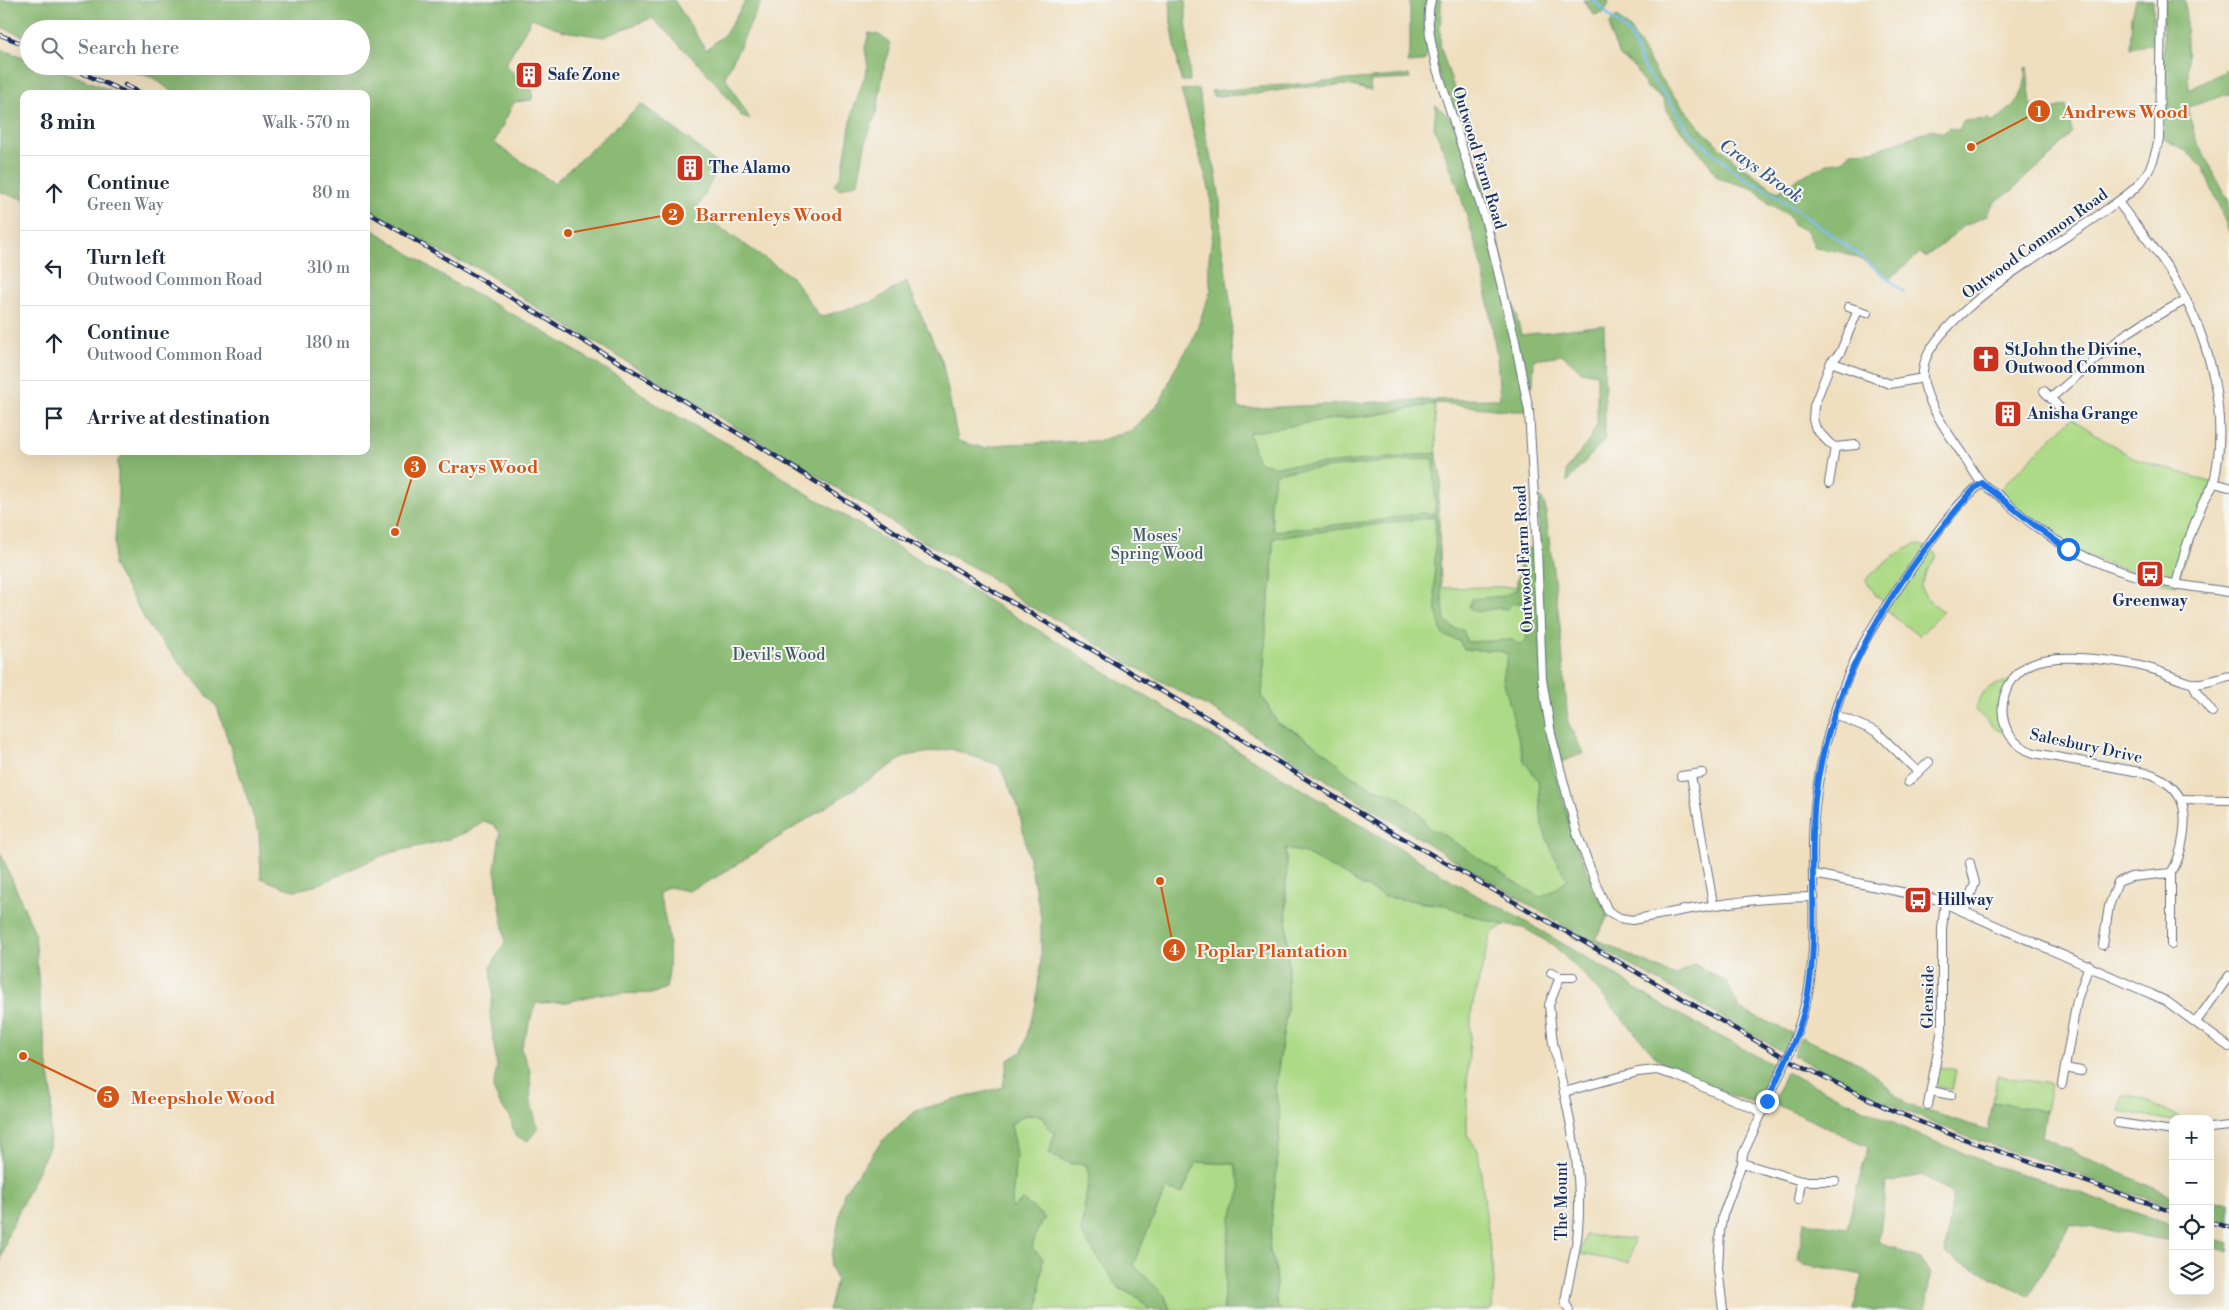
<!DOCTYPE html>
<html lang="en">
<head>
<meta charset="utf-8">
<style>
	body { margin:0; font-family:"Libre Bodoni",serif; background:#f6f6f7; color:#1f2937 }
	.controls { position:absolute; right:15px; bottom:15px; display:grid; overflow:hidden; border-radius:10px; box-shadow:0 5px 20px #0002 }
	.controls button { width:45px; height:45px; display:grid; place-items:center; padding:0; border:0; border-bottom:1px solid #e0e1e3; background:#fff; color:#1f2937; font:25px sans-serif }
	.stop { position:absolute; width:15px; height:15px; margin:-11px; border:4px solid #1a73e8; border-radius:50%; background:#fff }
	.stop.end { background:#1a73e8; border-color:#fff; box-shadow:0 1px 5px #0008 }
	.list { margin:0; padding:0; list-style:none }
	h2 { display:flex; justify-content:space-between; align-items:center; height:65px; margin:0; padding:0 20px; font-size:21px }
	h2 small { font-size:16px; font-weight:400; color:#747a83 }
	.list li { display:grid; grid-template-columns:32px 1fr auto; gap:15px; align-items:center; box-sizing:border-box; height:75px; padding:0 20px; border-top:1px solid #e0e1e3 }
	.list b { display:block; font-size:19px; white-space:nowrap }
	.list p { margin:0; font-size:16px; white-space:nowrap; color:#747a83 }
	.list em { font-size:16px; font-style:normal; color:#747a83 }
	.icon { flex:none; width:28px; height:28px; fill:none; stroke:currentColor; stroke-width:2; stroke-linecap:round; stroke-linejoin:round }
	.map { position:relative; flex:none; width:2229px; height:1310px; overflow:hidden }
	.search { position:absolute; background:#fff; box-shadow:0 5px 20px #0002; left:20px; top:20px; width:350px; height:55px; display:flex; align-items:center; gap:12px; box-sizing:border-box; padding:0 18px; border-radius:28px; color:#747a83; font-size:19px }
	.panel { position:absolute; background:#fff; box-shadow:0 5px 20px #0002; left:20px; top:90px; width:350px; height:365px; border-radius:10px }
	.map>svg:first-child { display:block }
	.green { fill:#adda86; stroke:#648472 }
	.forest { fill:#8aba73; stroke:#527468; fill-rule:evenodd }
	.lines { fill:none; stroke-linecap:round; stroke-linejoin:round }
	.stream { stroke:#7dbbf0; stroke-width:2.5 }
	.street-casing { stroke:#656d80; stroke-width:10 }
	.street { stroke:#fff; stroke-width:8 }
	.rail-casing { stroke:#1b2f5e; stroke-width:4.5 }
	.rail { stroke:#f6f6f2; stroke-width:2.5; stroke-dasharray:8; stroke-linecap:butt }
	.street-bridge-casing { stroke:#656d80; stroke-width:10; stroke-linecap:butt }
	.street-bridge { stroke:#fff; stroke-width:8 }
	.route { stroke:#1a73e8; stroke-width:6 }
	.labels { text-anchor:middle; dominant-baseline:central; stroke-width:4; stroke-linejoin:round; paint-order:stroke }
	.poi-label { font-size:16px; font-weight:bold; fill:#1b2f5e; stroke:#f6f6f2; text-anchor:start }
	.street-label { font-size:16px; fill:#1b2f5e; stroke:#f6f6f2 }
	.park-label { font-size:16px; fill:#405a68; stroke:#f6f6f2 }
	.water-label { font-size:18px; font-style:italic; fill:#38598a; stroke:#f6f6f2 }
	.leader { fill:none; stroke:#d45514; stroke-width:2 }
	.callout-dot { fill:#d45514; stroke:#f6f6f2; stroke-width:2 }
	.mark-label { font-size:15px; text-anchor:middle; font-weight:bold; fill:#fff }
	.callout-label { font-size:18px; text-anchor:middle; font-weight:bold; fill:#d45514; stroke:#f6f6f2; stroke-width:4; stroke-linejoin:round; paint-order:stroke }
</style>
</head>
<body>
<div class="map">
<svg width="2229" height="1310" viewBox="0 0 2229 1310">
	<rect width="100%" height="100%" fill="#f6f6f2"/>
	<filter id="ink" filterUnits="userSpaceOnUse"><feTurbulence type="fractalNoise" baseFrequency=".02" numOctaves="2"/><feDisplacementMap in="SourceGraphic" scale="10" xChannelSelector="R" yChannelSelector="G"/><feConvolveMatrix kernelMatrix="1 2 1 2 8 2 1 2 1" color-interpolation-filters="sRGB"/></filter>
	<filter id="wash" filterUnits="userSpaceOnUse"><feTurbulence type="fractalNoise" baseFrequency=".0096" numOctaves="4" result="noise"/><feDisplacementMap in="SourceGraphic" scale="20" xChannelSelector="R" yChannelSelector="G"/><feGaussianBlur stdDeviation="1.12" result="paint"/><feColorMatrix in="noise" values="0 0 0 0 0 0 0 0 0 0 0 0 0 0 0 0 0 1.4 0 .05"/><feComposite in="paint" operator="in"/></filter>
	<g filter="url(#wash)">
		<rect width="100%" height="100%" fill="#efdfbf"/>
		<!-- green -->
		<g class="green">
			<polygon points="1435,404 1441,588 1539,586 1556,759 1573,838 1608,916 1595,939 1416,830 1395,795 1371,787 1348,774 1329,755 1293,730 1278,724 1262,696 1267,614 1272,580 1273,528 1270,500 1275,475 1257,461 1245,425 1376,415"/>
			<polygon points="2072,418 2102,439 2138,460 2214,483 2203,502 2176,585 2159,582 2068,549 1996,493"/>
			<path d="M1915 544 1927 547 1937 555 1926 573 1920 587 1926 597 1943 612 1919 636 1884 609 1887 605 1876 596 1866 580C1881 564 1896 554 1915 544Z"/>
			<path d="M2012 680 2002 705 2007 733 1997 730 1975 710C1985 685 1987 688 2012 680Z"/>
			<polygon points="1285,849 1302,852 1345,874 1361,886 1421,903 1446,905 1463,913 1504,925 1491,933 1472,1007 1467,1083 1467,1135 1478,1150 1494,1281 1492,1310 1280,1310 1276,1301 1276,1270 1269,1248 1279,1145 1279,1113 1275,1089 1287,1008 1288,961"/>
			<polygon points="1936,1066 1956,1070 1952,1090 1932,1085"/>
			<polygon points="1997,1076 2051,1084 2046,1111 1993,1102"/>
			<polygon points="2123,1095 2138,1097 2183,1119 2173,1119 2173,1121 2120,1111"/>
			<path d="M1025 1115 1044 1116 1048 1128 1055 1134 1051 1144 1071 1164H1086L1089 1176 1081 1233 1119 1288 1139 1298 1150 1310H1038L1040 1289 1032 1248 1036 1233 1045 1218 1023 1200 1011 1210C1014 1182 1017 1152 1011 1124Z"/>
			<polygon points="1196,1162 1235,1164 1241,1190 1230,1221 1223,1304 1224,1310 1170,1310 1165,1296 1133,1264 1166,1189 1182,1193"/>
			<polygon points="1585,1235 1634,1239 1629,1263 1581,1254"/>
		</g>
		<!-- forest -->
		<g class="forest">
			<path d="M0 0H674L706 50 726 33 746 0H762L725 77 750 119 741 116C717 79 683 49 652 18L603 37 564 31 532 18 505 65 533 91 532 100 514 102 494 143 554 183 641 104 691 141 719 166 696 211 792 277 820 317 875 301 906 281 942 361 958 441 984 448 1006 444 1098 441 1132 430 1161 401 1175 368 1192 342 1211 290 1208 265 1213 231 1210 192 1181 90 1199 89 1205 134 1210 154 1215 167 1220 201 1221 242 1231 306 1233 369 1239 409 1420 400 1500 399 1497 357 1483 269 1457 184 1434 127 1436 105 1454 122 1432 51V0H1441L1440 46 1453 85 1467 108 1471 121 1470 144 1486 192 1521 335 1604 325 1605 439 1567 482 1566 470 1588 442 1597 424V374L1581 371 1563 355 1534 359 1533 384 1526 396 1529 411H1512L1439 403 1367 416 1326 420 1249 433 1257 461 1274 466 1324 464 1437 453C1437 471 1446 477 1438 497L1441 588 1445 621 1455 629 1463 630 1467 642 1513 640 1517 644H1521L1527 639 1524 626 1526 612 1523 603H1513L1507 609 1498 608 1476 612 1469 607 1471 599 1504 596 1517 589V581L1523 548H1537L1541 644 1551 734V762L1573 838 1608 916 1595 939 1675 976 1694 964 1727 982 1739 1009 1792 1033 1783 1052 1594 944 1425 842 1216 711 1115 656 1065 624 1027 605 984 573 920 540 850 496 534 306 480 269 445 255 366 207V94H175L154 78 113 66H361V29H29V38L0 27ZM1432 458 1434 462 1435 514 1421 513 1375 521 1273 531 1270 500 1275 475 1280 472ZM1435 517C1437 557 1429 596 1443 635L1459 641 1464 649C1482 652 1490 647 1508 654L1503 678 1524 761 1538 780 1542 826 1555 859 1568 880 1550 893 1540 897 1510 879 1441 833 1429 828 1419 813 1395 795 1371 787 1348 774 1329 755 1293 730 1278 724 1262 696 1267 614 1272 580 1273 538Z"/>
			<polygon points="1170,0 1185,0 1190,81 1181,81 1171,22"/>
			<polygon points="1410,0 1431,0 1431,40 1425,60 1420,62 1407,63 1410,51"/>
			<polygon points="1583,0 1608,0 1609,4 1603,13 1594,15"/>
			<polygon points="2136,0 2153,0 2153,44 2130,48 2132,16"/>
			<polygon points="2163,0 2185,0 2189,90 2229,69 2229,94 2188,107 2195,138 2229,202 2229,232 2203,167 2186,151 2164,139"/>
			<path d="M1616 16 1630 29 1659 77 1703 131 1736 162 1778 192 1802 176 1830 163 1843 161 1851 152 1873 151 1933 129 1943 133 1949 128 1959 130 1964 121 1989 119 1991 123C2012 109 2028 95 2025 68L2027 67 2032 115 2066 105 2072 132 2046 161 2022 180 2013 190 1994 202 1986 216 1962 227 1953 236 1925 257 1920 253 1889 279C1862 257 1850 252 1815 248L1808 232 1793 224 1788 215 1768 203 1754 189 1718 178 1710 165 1670 117 1663 99 1646 87 1637 70 1620 56 1611 36 1610 24Z"/>
			<polygon points="869,33 879,35 889,42 890,50 884,67 877,111 866,140 858,182 840,189 834,185 840,177 844,162 853,110 868,67 865,48"/>
			<polygon points="0,49 29,59 29,66 50,66 120,94 24,94 24,199 0,192"/>
			<polygon points="1409,75 1410,79 1370,81 1371,91 1348,85 1301,87 1256,94 1213,96 1211,91"/>
			<path d="M366 225 454 283 536 327 619 377 654 403 759 461 801 490 1065 646 1111 676 1259 763 1491 904 1497 905 1606 969 1658 1003 1777 1067 1760 1098C1760 1098 1754 1101 1753 1101 1736 1101 1671 1070 1658 1059L1587 978 1553 945 1524 928 1504 925 1463 913 1446 905 1385 897 1302 852 1285 849 1287 867 1285 895 1288 961 1287 1008 1275 1089 1279 1113V1145L1269 1248 1276 1270V1301L1280 1310H1224L1223 1304 1230 1221 1241 1190 1235 1164 1197 1162 1182 1193 1166 1189 1133 1264 1164 1295 1170 1310H1150L1139 1298 1119 1288 1081 1233 1089 1176 1086 1164C1071 1164 1061 1162 1049 1153L1055 1134 1048 1128 1043 1116 1025 1115 1011 1124 1016 1155 1011 1209 1023 1200 1045 1218 1036 1233 1032 1248 1043 1258 1038 1310H828L836 1280 830 1266 844 1192 882 1141 917 1110 1003 1087 1008 1060 1022 1052 1036 1004 1041 960V917L1018 806 999 765 951 749 906 756 715 878 688 891 669 887 659 893C667 924 674 956 666 988L654 993 600 994 567 1002 536 1003 521 1049 530 1071 531 1104 538 1128 528 1141 515 1136 510 1117 501 1106 493 1089 497 1067 490 1013 493 994 491 966 505 942 495 869 500 833 494 825 484 821C456 843 420 844 387 854 359 863 327 885 297 890 290 891 269 881 261 878L259 833 217 707 150 628 113 565 118 500V460L127 451H366Z"/>
			<polygon points="1542,498 1545,506 1560,626 1568,723 1584,753 1559,763 1543,679 1538,499"/>
			<polygon points="0,852 35,933 41,1018 52,1094 49,1147 8,1234 0,1263"/>
			<polygon points="1801,1037 1863,1065 1908,1105 1988,1130 1993,1102 2046,1111 2042,1137 2173,1197 2173,1206 2129,1193 2039,1160 1970,1138 1880,1100 1793,1055"/>
			<polygon points="1786,1072 1919,1135 1992,1165 2055,1184 2173,1226 2173,1241 2070,1224 2029,1296 1945,1254 1953,1194 1922,1175 1886,1183 1879,1241 1922,1261 1930,1274 1926,1310 1853,1310 1863,1275 1804,1264 1798,1260 1804,1222 1847,1228 1868,1146 1773,1103"/>
			<polygon points="2210,1202 2229,1203 2229,1222 2210,1217"/>
			<polygon points="2210,1238 2229,1243 2229,1253 2210,1247"/>
		</g>
		<g class="lines">
			<!-- stream -->
			<polyline class="stream" points="1593,0 1631,36 1641,62 1651,78 1676,109 1688,130 1703,144 1737,173 1774,194 1854,251 1904,292"/>
		</g>
	</g>
	<g filter="url(#ink)">
		<g class="lines">
			<defs>
				<g id="street">
					<path d="M1431 0C1425 20 1432 46 1436 66L1486 222 1515 341 1529 411 1537 548 1542 679 1551 734 1577 833 1597 887 1608 911 1620 918 1632 920C1693 908 1752 897 1814 897"/>
					<path d="M2161 0 2159 139C2155 156 2151 171 2139 184 2131 193 2120 200 2110 207 2084 226 2057 242 2031 260 2002 279 1924 335 1923 371 1921 398 1952 439 1967 461 1972 468 1976 477 1982 483 1989 490 1997 493 2003 499 2047 541 2098 569 2158 581 2181 586 2205 588 2229 592"/>
					<path d="M2118 202C2138 229 2162 255 2178 285 2211 343 2229 415 2214 482 2212 490 2205 497 2202 505 2191 531 2182 557 2176 585"/>
					<polyline points="1848,307 1867,313"/>
					<polyline points="1831,362 1890,384 1923,378"/>
					<polyline points="2044,391 2059,407"/>
					<polyline points="2051,398 2123,336 2143,323 2186,300"/>
					<polyline points="1856,445 1835,447 1830,444 1816,429 1813,419 1814,406 1831,362 1840,353 1858,310"/>
					<polyline points="1829,483 1835,447"/>
					<polyline points="2214,483 2229,487"/>
					<polyline points="2193,683 2197,693 2212,712"/>
					<polyline points="1834,714 1877,732 1918,772"/>
					<polyline points="1691,775 1713,904"/>
					<polyline points="1681,776 1702,773"/>
					<polyline points="1908,782 1929,762"/>
					<polyline points="2181,799 2229,800"/>
					<polyline points="1814,874 1935,899 2151,994 2166,1001 2229,1047"/>
					<polyline points="1964,912 1975,883 1970,863"/>
					<polyline points="2171,944 2171,873"/>
					<path d="M2103 945 2109 906 2118 882 2131 877 2171 873C2182 856 2190 817 2180 798 2175 788 2162 778 2151 774L2034 753C1992 739 1993 683 2031 664 2057 651 2124 661 2152 669 2165 673 2178 680 2191 683 2203 685 2218 679 2229 676"/>
					<polyline points="1551,973 1560,977 1549,1005 1553,1043 1564,1092 1638,1072 1656,1070 1677,1076 1762,1112"/>
					<polyline points="1560,977 1573,977"/>
					<polyline points="2196,1022 2229,976"/>
					<path d="M1790 1053C1797 1031 1805 1010 1809 988 1818 931 1810 874 1814 818 1818 768 1830 717 1850 671 1867 631 1894 594 1919 558 1937 532 1957 503 1982 483"/>
					<polyline points="2065,1068 2081,1071"/>
					<polyline points="2062,1084 2077,1000 2089,965"/>
					<polyline points="1931,1091 1951,1095"/>
					<path d="M1564 1092C1574 1137 1582 1183 1578 1230 1576 1255 1568 1278 1565 1303L1569 1310"/>
					<polyline points="1928,1105 1942,1029 1942,929 1945,902"/>
					<polyline points="2118,1123 2173,1131"/>
					<polyline points="2210,1128 2229,1126"/>
					<polyline points="1742,1163 1801,1181 1835,1181"/>
					<polyline points="1798,1200 1801,1181"/>
					<polyline points="1723,1310 1718,1268 1720,1231 1723,1215 1742,1163 1743,1154 1783,1067"/>
				</g>
			</defs>
			<!-- street casing -->
			<use href="#street" class="street-casing"/>
			<!-- street -->
			<use href="#street" class="street"/>
			<defs>
				<g id="rail">
					<polyline points="0,35 29,46"/>
					<polyline points="66,66 130,94"/>
					<polyline points="125,85 143,94"/>
					<polyline points="366,211 761,447 917,546 1209,719 1380,825 1786,1058 1887,1108 1947,1133 2173,1212"/>
					<polyline points="2210,1222 2229,1227"/>
				</g>
			</defs>
			<!-- rail casing -->
			<use href="#rail" class="rail-casing"/>
			<!-- rail -->
			<use href="#rail" class="rail"/>
			<defs>
				<polyline id="street-bridge" points="1783,1067 1790,1053"/>
			</defs>
			<!-- street-bridge casing -->
			<use href="#street-bridge" class="street-bridge-casing"/>
			<!-- street-bridge -->
			<use href="#street-bridge" class="street-bridge"/>
		</g>
	</g>
	<g class="lines" filter="url(#ink)">
		<!-- route -->
		<path class="route" d="M1767 1101C1782 1068 1800 1035 1807 999 1820 933 1808 866 1815 799 1829 679 1897 577 1975 488L1982 483C2011 505 2036 529 2068 549"/>
	</g>
	<!-- icons -->
	<defs>
		<symbol id="building-square" viewBox="-11 -11 22 22"><rect x="-9" y="-9" width="18" height="18" rx="4" fill="#c8321e" stroke="#f6f6f2"/><path d="M-4-6H4V6H1V3H-1V6H-4ZM-2.5-4.3h1.7v1.8h-1.7ZM.8-4.3h1.7v1.8H.8ZM-2.5-1h1.7V.8h-1.7ZM.8-1h1.7V.8H.8Z" fill="#fff"/></symbol>
		<symbol id="church-square" viewBox="-11 -11 22 22"><rect x="-9" y="-9" width="18" height="18" rx="4" fill="#c8321e" stroke="#f6f6f2"/><path d="M-1.2-6h2.4v3.5h3.3v2.4h-3.3V6h-2.4V-.1h-3.3v-2.4h3.3Z" fill="#fff"/></symbol>
		<symbol id="bus-square" viewBox="-11 -11 22 22"><rect x="-9" y="-9" width="18" height="18" rx="4" fill="#c8321e" stroke="#f6f6f2"/><path d="M-5-6H5V4H4V6H2V4H-2V6H-4V4H-5ZM-3.5-4V0h7V-4ZM-3.5 1.2v1.5H-2V1.2ZM2 1.2v1.5H3.5V1.2Z" fill="#fff"/></symbol>
	</defs>
	<g fill-rule="evenodd">
		<use href="#building-square" x="513" y="59" width="32" height="32"/>
		<use href="#building-square" x="674" y="152" width="32" height="32"/>
		<use href="#church-square" x="1970" y="343" width="32" height="32"/>
		<use href="#building-square" x="1992" y="398" width="32" height="32"/>
		<use href="#bus-square" x="2134" y="558" width="32" height="32"/>
		<use href="#bus-square" x="1902" y="884" width="32" height="32"/>
	</g>
	<g class="labels">
		<!-- poi labels -->
		<g class="poi-label">
			<text x="548" y="75">Safe Zone</text>
			<text x="709" y="168">The Alamo</text>
			<text x="2005" y="350">St John the Divine,<tspan x="2005" dy="18">Outwood Common</tspan></text>
			<text x="2027" y="414">Anisha Grange</text>
			<text x="2150" y="601" text-anchor="middle">Greenway</text>
			<text x="1937" y="900">Hillway</text>
		</g>
		<!-- street labels -->
		<g class="street-label">
			<text transform="translate(1479 158) rotate(73)">Outwood Farm Road</text>
			<text transform="translate(2035 244) rotate(-36)">Outwood Common Road</text>
			<text transform="translate(1524 559) rotate(-93)">Outwood Farm Road</text>
			<text transform="translate(2086 746) rotate(12)">Salesbury Drive</text>
			<text transform="translate(1928 997) rotate(-89)">Glenside</text>
			<text transform="translate(1562 1201) rotate(-90)">The Mount</text>
		</g>
		<!-- park labels -->
		<g class="park-label">
			<text x="1157" y="536">Moses'<tspan x="1157" dy="18">Spring Wood</tspan></text>
			<text x="779" y="655">Devil's Wood</text>
		</g>
		<!-- water labels -->
		<g class="water-label">
			<text transform="translate(1761 171) rotate(35)">Crays Brook</text>
		</g>
	</g>
	<!-- callouts -->
	<path class="leader" d="M1971 147L2039 111M568 233L673 214M395 532L415 467M1160 881L1174 950M23 1056L108 1097"/>
	<g class="callout-dot">
		<circle cx="1971" cy="147" r="5"/>
		<circle cx="568" cy="233" r="5"/>
		<circle cx="395" cy="532" r="5"/>
		<circle cx="1160" cy="881" r="5"/>
		<circle cx="23" cy="1056" r="5"/>
		<circle cx="2039" cy="111" r="12"/>
		<circle cx="673" cy="214" r="12"/>
		<circle cx="415" cy="467" r="12"/>
		<circle cx="1174" cy="950" r="12"/>
		<circle cx="108" cy="1097" r="12"/>
	</g>
	<g class="mark-label">
		<text x="2039" y="117">1</text>
		<text x="673" y="220">2</text>
		<text x="415" y="472">3</text>
		<text x="1174" y="955">4</text>
		<text x="108" y="1102">5</text>
	</g>
	<g class="callout-label">
		<text x="2125" y="118">Andrews Wood</text>
		<text x="769" y="221">Barrenleys Wood</text>
		<text x="488" y="473">Crays Wood</text>
		<text x="1272" y="957">Poplar Plantation</text>
		<text x="203" y="1104">Meepshole Wood</text>
	</g>
</svg>
<div class="controls">
<button>+</button>
<button>−</button>
<button><svg class="icon" aria-label="locate" viewBox="0 0 24 24"><circle cx="12" cy="12" r="6"/><path d="M12 2v4M12 18v4M2 12h4M18 12h4"/></svg></button>
<button><svg class="icon" aria-label="layers" viewBox="0 0 24 24"><path d="M12 4l9 5-9 5-9-5zM3 14l9 5 9-5"/></svg></button>
</div>
<div class="stop" style="left:2068px;top:549px"></div>
<div class="stop end" style="left:1767px;top:1101px"></div>
<div class="search"><svg class="icon" aria-label="search" viewBox="0 0 24 24"><circle cx="10" cy="10" r="6"/><path d="M15 15l6 6"/></svg>Search here</div>
<section class="panel">
<h2>8 min<small>Walk · 570 m</small></h2>
<ul class="list">
<li><svg class="icon" aria-label="ahead" viewBox="0 0 24 24"><path d="M12 20V5M6 11l6-6 6 6"/></svg><div><b>Continue</b><p>Green Way</p></div><em>80 m</em></li>
<li><svg class="icon" aria-label="left" viewBox="0 0 24 24"><path d="M17 20v-9H6M10 6l-5 5 5 5"/></svg><div><b>Turn left</b><p>Outwood Common Road</p></div><em>310 m</em></li>
<li><svg class="icon" aria-label="ahead" viewBox="0 0 24 24"><path d="M12 20V5M6 11l6-6 6 6"/></svg><div><b>Continue</b><p>Outwood Common Road</p></div><em>180 m</em></li>
<li><svg class="icon" aria-label="arrive" viewBox="0 0 24 24"><path d="M6 21V4h12l-3 4 3 4H6"/></svg><div><b>Arrive at destination</b></div></li>
</ul>
</section>
</div>
</body>
</html>
